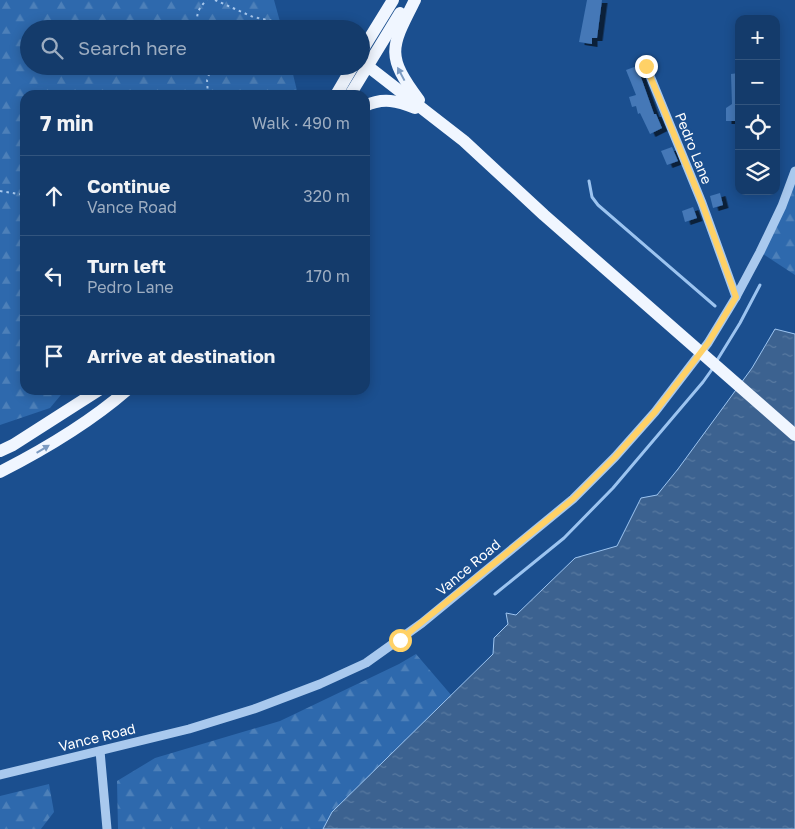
<!DOCTYPE html>
<html lang="en">
<head>
<meta charset="utf-8">
<style>
	body { margin:0; font-family:"Golos Text",sans-serif; background:#214673; color:#f1f3f6 }
	.controls { position:absolute; right:15px; top:15px; display:grid; overflow:hidden; border-radius:10px; box-shadow:0 2px 12px #0003 }
	.controls button { width:45px; height:45px; display:grid; place-items:center; padding:0; border:0; border-bottom:1px solid #33557e; background:#143b6b; color:#f1f3f6; font:25px sans-serif }
	.stop { position:absolute; width:15px; height:15px; margin:-11px; border:4px solid #ffd166; border-radius:50%; background:#fff }
	.stop.end { background:#ffd166; border-color:#fff; box-shadow:0 1px 5px #0008 }
	.list { margin:0; padding:0; list-style:none }
	h2 { display:flex; justify-content:space-between; align-items:center; height:65px; margin:0; padding:0 20px; font-size:21px }
	h2 small { font-size:16px; font-weight:400; color:#9dadc1 }
	.list li { display:grid; grid-template-columns:32px 1fr auto; gap:15px; align-items:center; box-sizing:border-box; height:80px; padding:0 20px; border-top:1px solid #33557e }
	.list b { display:block; font-size:19px; white-space:nowrap }
	.list p { margin:0; font-size:16px; white-space:nowrap; color:#9dadc1 }
	.list em { font-size:16px; font-style:normal; color:#9dadc1 }
	.icon { flex:none; width:28px; height:28px; fill:none; stroke:currentColor; stroke-width:2; stroke-linecap:round; stroke-linejoin:round }
	.map { position:relative; flex:none; width:795px; height:829px; overflow:hidden }
	.search { position:absolute; background:#143b6b; box-shadow:0 2px 12px #0003; left:20px; top:20px; width:350px; height:55px; display:flex; align-items:center; gap:12px; box-sizing:border-box; padding:0 18px; border-radius:28px; color:#9dadc1; font-size:19px }
	.panel { position:absolute; background:#143b6b; box-shadow:0 2px 12px #0003; left:20px; top:90px; width:350px; height:305px; border-radius:15px }
	.map>svg:first-child { display:block }
	.forest { fill:url(#forest-firs) }
	.water { fill:url(#water-ripples); stroke:#9cc4f0 }
	.lines { fill:none; stroke-linecap:round; stroke-linejoin:round }
	.stream { stroke:#9cc4f0; stroke-width:3 }
	.building { fill:#4478b7; filter:url(#shadow) }
	.path { stroke:#a9c9ee; stroke-width:2; stroke-dasharray:2.5 4; stroke-linecap:butt }
	.minor { stroke:#a9c9ee; stroke-width:9 }
	.major { stroke:#f0f6ff; stroke-width:12 }
	.oneway { fill:#7b9ac1 }
	.route { stroke:#ffd166; stroke-width:6 }
	.labels { text-anchor:middle; dominant-baseline:central; stroke-width:4; stroke-linejoin:round; paint-order:stroke }
	.street-label { font-size:14px; fill:#fff; stroke:#1b4f8f }
</style>
</head>
<body>
<div class="map">
<svg width="795" height="829" viewBox="0 0 795 829">
	<defs>
		<pattern id="forest-firs" width="22" height="20" patternUnits="userSpaceOnUse" patternTransform="scale(1.25)"><rect width="22" height="20" fill="#2e69ad"/><path d="M5 1l3.5 6h-7zM16 11l3.5 6h-7z" fill="#4d80b9"/></pattern>
		<pattern id="water-ripples" width="26" height="14" patternUnits="userSpaceOnUse" patternTransform="scale(1.25)"><rect width="26" height="14" fill="#3c6290"/><path d="M2 4q2-2 4 0t4 0M15 11q2-2 4 0t4 0" fill="none" stroke="#597aa1"/></pattern>
		<filter id="shadow"><feDropShadow dx="5.5" dy="3" stdDeviation="0" flood-color="#0009"/></filter>
	</defs>
	<rect width="100%" height="100%" fill="#1b4f8f"/>
	<!-- forest -->
	<g class="forest">
		<polygon points="0,0 274,0 282,29 29,29 29,66 291,66 298,95 25,95 25,390 65,390 50,408 0,425"/>
		<polygon points="795,168 795,275 760,252"/>
		<polygon points="416,654 452,696 332,812 323,829 118,829 117,781 155,758 280,721 399,664"/>
		<polygon points="49,784 54,812 41,829 0,829 0,796"/>
	</g>
	<!-- water -->
	<polygon class="water" points="775,329 795,334 795,829 323,829 332,812 493,654 494,638 508,624 506,613 516,615 575,558 617,546 641,498 657,495 678,469 752,368"/>
	<g class="lines">
		<!-- stream -->
		<g class="stream">
			<polyline points="589,181 592,197 598,205 715,306"/>
			<polyline points="716,362 740,323 760,285"/>
			<polyline points="495,594 564,538 613,488 703,382 713,368"/>
		</g>
	</g>
	<!-- building -->
	<g class="building">
		<polygon points="587,0 602,0 597,38 592,38 592,44 579,42"/>
		<polygon points="637,66 654,114 656,114 662,128 650,134 640,113 638,114 636,106 632,107 629,97 636,95 626,70"/>
		<polygon points="739,73 739,121 726,121 726,108 732,104 731,74"/>
		<polygon points="672,147 678,161 667,165 661,151"/>
		<polygon points="720,193 723,205 713,208 710,196"/>
		<polygon points="693,207 697,218 685,222 682,211"/>
	</g>
	<g class="lines">
		<!-- path -->
		<g class="path">
			<polyline points="215,0 253,17 282,23 291,29"/>
			<path d="M200 29C194 17 198 8 207 0"/>
			<polyline points="208,95 207,80 212,66"/>
			<polyline points="0,191 25,195"/>
		</g>
		<!-- minor -->
		<g class="minor">
			<polyline points="646,66 702,203 736,297"/>
			<polyline points="100,751 107,829"/>
			<polyline points="0,775 189,729 254,709 320,684 366,663 422,623 573,499 615,457 655,412 708,343 736,297 760,252 782,206 795,171"/>
		</g>
		<!-- major -->
		<g class="major">
			<path d="M415 0C391 47 385 55 419 100"/>
			<polyline points="361,52 393,0"/>
			<polyline points="361,61 464,141 544,215 795,435"/>
			<polyline points="336,95 353,66"/>
			<polyline points="350,95 400,13"/>
			<path d="M365 106C383 97 398 101 415 108"/>
			<polyline points="0,451 13,445 99,390"/>
			<path d="M0 472C45 449 89 423 127 390"/>
		</g>
	</g>
	<!-- one-way arrows -->
	<defs><path id="oneway-solid" d="M-6-.8H1V-3.2L6.5 0L1 3.2V.8H-6Z" transform="scale(1.25)"/></defs>
	<g class="oneway">
		<use href="#oneway-solid" transform="translate(401 74) rotate(-118)"/>
		<use href="#oneway-solid" transform="translate(43 449) rotate(-31)"/>
	</g>
	<g class="lines">
		<!-- route -->
		<polyline class="route" points="400,640 573,499 615,457 655,412 708,343 736,297 702,203 646,66"/>
	</g>
	<g class="labels">
		<!-- street labels -->
		<g class="street-label">
			<text transform="translate(694 148) rotate(68)">Pedro Lane</text>
			<text transform="translate(468 567) rotate(-40)">Vance Road</text>
			<text transform="translate(97 737) rotate(-14)">Vance Road</text>
		</g>
	</g>
</svg>
<div class="controls">
<button>+</button>
<button>−</button>
<button><svg class="icon" aria-label="locate" viewBox="0 0 24 24"><circle cx="12" cy="12" r="6"/><path d="M12 2v4M12 18v4M2 12h4M18 12h4"/></svg></button>
<button><svg class="icon" aria-label="layers" viewBox="0 0 24 24"><path d="M12 4l9 5-9 5-9-5zM3 14l9 5 9-5"/></svg></button>
</div>
<div class="stop" style="left:400px;top:640px"></div>
<div class="stop end" style="left:646px;top:66px"></div>
<div class="search"><svg class="icon" aria-label="search" viewBox="0 0 24 24"><circle cx="10" cy="10" r="6"/><path d="M15 15l6 6"/></svg>Search here</div>
<section class="panel">
<h2>7 min<small>Walk · 490 m</small></h2>
<ul class="list">
<li><svg class="icon" aria-label="ahead" viewBox="0 0 24 24"><path d="M12 20V5M6 11l6-6 6 6"/></svg><div><b>Continue</b><p>Vance Road</p></div><em>320 m</em></li>
<li><svg class="icon" aria-label="left" viewBox="0 0 24 24"><path d="M17 20v-9H6M10 6l-5 5 5 5"/></svg><div><b>Turn left</b><p>Pedro Lane</p></div><em>170 m</em></li>
<li><svg class="icon" aria-label="arrive" viewBox="0 0 24 24"><path d="M6 21V4h12l-3 4 3 4H6"/></svg><div><b>Arrive at destination</b></div></li>
</ul>
</section>
</div>
</body>
</html>
